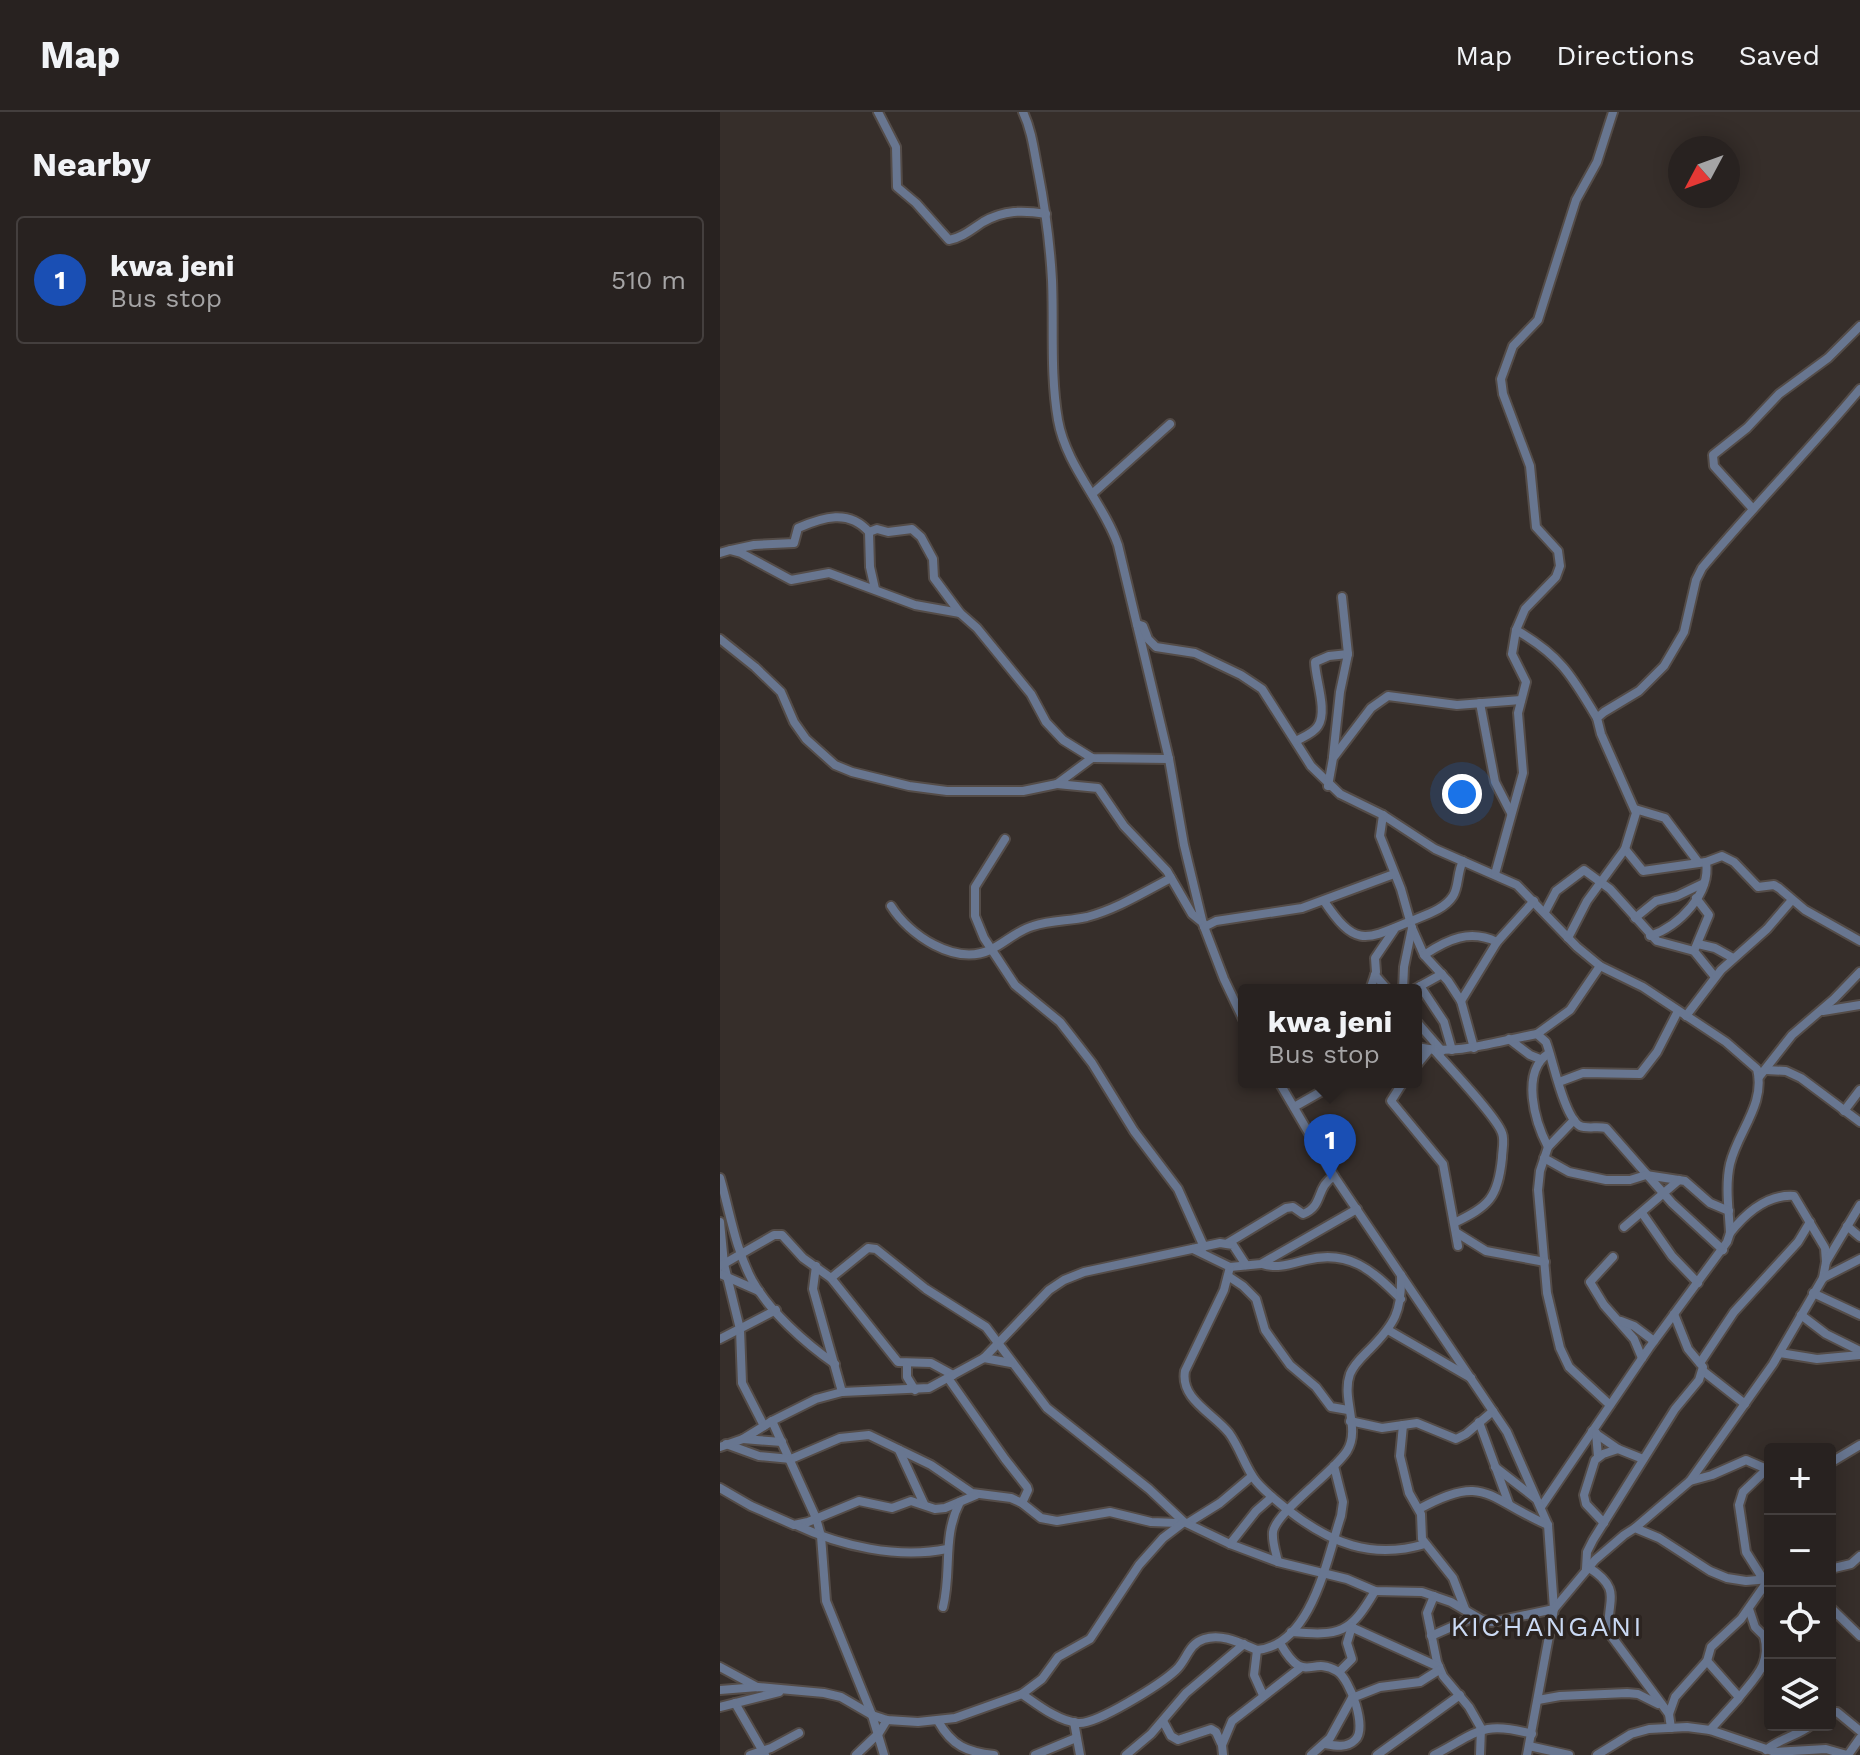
<!DOCTYPE html>
<html lang="en">
<head>
<meta charset="utf-8">
<style>
	body { margin:0; font-family:"Work Sans",sans-serif; background:#342f2d; color:#f1f3f6 }
	.controls { position:absolute; right:24px; bottom:24px; display:grid; overflow:hidden; border-radius:8px; box-shadow:0 4px 20px #0003 }
	.controls button { width:72px; height:72px; display:grid; place-items:center; padding:0; border:0; border-bottom:2px solid #443f3e; background:#282220; color:#f1f3f6; font:40px sans-serif }
	.compass { position:absolute; left:948px; top:24px; width:72px; height:72px; border-radius:50%; background:#282220; box-shadow:0 4px 20px #0003; rotate:229deg }
	.you { position:absolute; left:742px; top:682px; width:28px; height:28px; margin:-20px; border:6px solid #fff; border-radius:50%; background:#1a73e8; box-shadow:0 0 0 12px #1a73e833 }
	.badge { display:grid; place-items:center; width:52px; height:52px; border-radius:50%; background:#bca0f2; color:#fff; font-size:26px; font-weight:700 }
	.pin { position:absolute; translate:-50% -66px; filter:drop-shadow(0 2px 4px #0008) }
	.pin::after { content:''; position:absolute; top:42px; width:28px; height:24px; background:inherit; clip-path:polygon(0 0,100% 0,50% 100%) }
	.popup { position:absolute; left:518px; top:872px; width:184px; height:104px; box-sizing:border-box; display:grid; place-content:center; border-radius:8px; background:#282220; filter:drop-shadow(0 2px 6px #0005); font-size:26px; white-space:nowrap; color:#a5a4a5 }
	.popup b { font-size:30px; color:#f1f3f6 }
	.popup::after { content:''; position:absolute; left:50%; top:100%; margin-left:-16px; border:16px solid transparent; border-top-color:#282220 }
	.list { margin:0; padding:0; list-style:none }
	h2 { display:flex; justify-content:space-between; align-items:center; height:104px; margin:0; padding:0 32px; font-size:34px }
	h2 small { font-size:26px; font-weight:400; color:#a5a4a5 }
	.list li { display:grid; grid-template-columns:52px 1fr auto; gap:24px; align-items:center; box-sizing:border-box; height:128px; margin:0 16px 16px; padding:0 16px; border:2px solid #443f3e; border-radius:8px }
	.list b { display:block; font-size:30px; white-space:nowrap }
	.list p { margin:0; font-size:26px; white-space:nowrap; color:#a5a4a5 }
	.list em { font-size:26px; font-style:normal; color:#a5a4a5 }
	.icon { flex:none; width:44px; height:44px; fill:none; stroke:currentColor; stroke-width:2; stroke-linecap:round; stroke-linejoin:round }
	.map { position:relative; flex:none; width:1140px; height:1643px; overflow:hidden }
	header { display:flex; align-items:center; gap:48px; box-sizing:border-box; height:112px; padding:0 40px; background:#282220; border-bottom:2px solid #443f3e }
	header strong { font-size:38px }
	nav { display:flex; gap:44px; margin-inline-start:auto; font-size:28px }
	main { display:flex }
	aside { flex:1; background:#282220 }
	.map>svg:first-child { display:block }
	.lines { fill:none; stroke-linecap:round; stroke-linejoin:round }
	.minor-casing { stroke:#544c48; stroke-width:12 }
	.minor { stroke:#687690; stroke-width:8 }
	.labels { text-anchor:middle; dominant-baseline:central; stroke-width:7; stroke-linejoin:round; paint-order:stroke }
	.quarter-label { font-size:28px; letter-spacing:2px; fill:#cad9f3; stroke:#2c2420 }
</style>
</head>
<body>
<header>
<strong>Map</strong>
<nav><a>Map</a><a>Directions</a><a>Saved</a></nav>
</header>
<main>
<aside>
<h2>Nearby<small></small></h2>
<ul class="list">
<li><span class="badge" style="background:#1a4fb4">1</span><div><b>kwa jeni</b><p>Bus stop</p></div><em>510 m</em></li>
</ul>
</aside>
<div class="map">
<svg width="1140" height="1643" viewBox="0 0 1140 1643">
	<rect width="100%" height="100%" fill="#362e2a"/>
	<g class="lines">
		<defs>
			<g id="minor">
				<path d="M158 0 176 35 177 75 196 91 229 128C242 126 252 117 263 110 284 98 303 98 326 102"/>
				<path d="M303 0C312 19 314 39 318 59 325 95 330 131 332 168 334 214 330 262 338 308 346 354 383 390 398 433L449 647 464 733 483 812 504 867 524 909"/>
				<polyline points="372,382 450,312"/>
				<polyline points="1033,397 994,354 993,343 1027,316 1059,282 1108,246 1140,214"/>
				<path d="M11 438 34 433 74 431 78 416C103 405 129 397 149 420"/>
				<polyline points="0,441 10,438 21,441 71,468 109,461 195,493 240,501 257,516 311,582 326,610 343,628 372,646 449,647"/>
				<polyline points="155,477 150,455 149,420 157,417 168,420 192,417 201,425 213,447 214,466 240,501"/>
				<path d="M417 512 423 514 428 527 436 535 475 541 521 563 542 577 591 654 620 682 663 703 715 737 797 773 857 835 880 854 923 875 1006 930 1037 957C1046 992 1018 1019 1010 1052 1005 1074 1009 1099 1010 1121L1007 1130 929 1236 821 1395"/>
				<path d="M796 518C841 544 852 564 877 606"/>
				<polyline points="0,527 35,555 61,580 74,610 86,627 115,653 132,660 189,674 227,679 303,679 337,672 372,646"/>
				<polyline points="760,591 775,670 791,701"/>
				<path d="M576 629C583 625 594 621 598 614 608 599 595 566 595 550L609 544 628 542"/>
				<polyline points="613,645 620,580 628,542 622,485"/>
				<polyline points="337,672 378,676 404,714 447,759 472,802 483,811"/>
				<polyline points="608,674 613,646 651,596 668,584 737,593 801,588"/>
				<polyline points="915,697 945,706 978,750"/>
				<polyline points="663,703 660,724 681,777 692,816 704,843 728,869 741,889 754,936"/>
				<polyline points="285,727 255,775 255,804 264,826 295,873 340,910 372,951 414,1019 458,1077 484,1135"/>
				<polyline points="905,737 923,759 986,750 1002,744 1014,750 1038,775 1054,773 1059,776 1085,798 1140,829"/>
				<polyline points="775,762 803,661 798,601 806,570 792,542 796,518 805,497 836,465 840,454 838,439 816,415 810,354 783,282 781,267 793,234 818,208 856,88 877,50 893,0"/>
				<polyline points="976,786 989,803 974,839 995,865"/>
				<path d="M604 789C635 835 644 829 691 809 705 803 724 798 733 784 739 775 737 760 743 749"/>
				<path d="M171 794C189 823 235 854 270 838 285 831 296 819 313 814 331 808 350 809 367 805 397 797 424 780 451 766"/>
				<polyline points="825,800 836,779 864,758 890,777 937,829 974,839"/>
				<polyline points="915,806 936,789 957,784 984,771"/>
				<polyline points="484,815 496,809 582,796 674,762"/>
				<path d="M930 824C959 814 991 782 986 750"/>
				<path d="M848 826 867 789 905 737 916 701 881 622 877 606 884 600 919 579 944 554 964 520 976 468 982 456C1033 395 1089 338 1140 277"/>
				<polyline points="978,832 995,836 1013,846"/>
				<path d="M704 843C728 827 750 817 777 830"/>
				<polyline points="655,863 668,878"/>
				<polyline points="700,874 724,910 732,938"/>
				<polyline points="650,878 656,860 655,846 674,818"/>
				<polyline points="683,878 684,855 692,816"/>
				<polyline points="693,878 722,862"/>
				<polyline points="741,889 777,830 814,789"/>
				<polyline points="1103,899 1140,893"/>
				<polyline points="966,904 1001,858 1047,817 1072,788"/>
				<polyline points="696,909 722,939"/>
				<polyline points="817,922 850,898 880,854"/>
				<polyline points="789,927 810,943 820,947"/>
				<path d="M696 935C737 944 777 929 817 922L826 930C833 948 844 1005 860 1014 867 1017 878 1014 886 1016L952 1091 1003 1138"/>
				<path d="M715 939C728 954 777 1005 782 1021 785 1029 782 1038 782 1046 778 1086 769 1094 734 1111"/>
				<polyline points="696,954 709,938"/>
				<polyline points="1046,958 1066,959 1081,966 1140,1010"/>
				<polyline points="1039,965 1072,923 1114,887 1140,860"/>
				<polyline points="559,970 614,1064 787,1320 828,1413 834,1497 807,1643"/>
				<polyline points="683,970 671,989 723,1052 738,1134"/>
				<polyline points="839,970 863,961 920,962 937,940 958,899"/>
				<polyline points="574,995 618,970"/>
				<polyline points="1124,999 1140,978"/>
				<polyline points="854,1008 828,1035 820,1059 818,1078 827,1181 840,1236 849,1255 890,1293"/>
				<path d="M828 1035C815 1010 800 960 829 941"/>
				<polyline points="824,1046 849,1060 886,1068 910,1068 926,1063 965,1069 990,1091 1009,1099"/>
				<path d="M0 1066C10 1100 15 1136 32 1168 50 1200 85 1231 115 1252"/>
				<polyline points="922,1101 952,1144 978,1171"/>
				<polyline points="0,1110 4,1152 20,1217 22,1271 44,1314"/>
				<polyline points="1127,1114 1140,1125"/>
				<polyline points="904,1115 959,1068"/>
				<polyline points="737,1121 766,1139 825,1150"/>
				<path d="M1010 1121C1025 1102 1047 1082 1074 1084L1105 1136 1106 1150 1103 1166"/>
				<path d="M508 1131 566 1096 573 1095 583 1102C604 1094 595 1076 614 1064"/>
				<polyline points="473,1137 510,1155 541,1152 637,1097"/>
				<polyline points="893,1145 870,1170 884,1193 914,1227 922,1246"/>
				<polyline points="1106,1150 1140,1093"/>
				<path d="M542 1152C558 1157 570 1152 586 1148 629 1137 652 1158 681 1187"/>
				<polyline points="0,1154 54,1123 62,1123 83,1146 111,1166 178,1250 211,1251 233,1263"/>
				<polyline points="96,1154 93,1177 122,1280"/>
				<path d="M510 1155 504 1178 465 1259C460 1287 493 1301 509 1321 520 1336 526 1357 536 1369 545 1380 557 1389 568 1398 610 1431 652 1448 705 1432"/>
				<polyline points="0,1162 39,1179"/>
				<polyline points="508,1164 523,1174 536,1187 545,1218 552,1228 570,1253 596,1275 611,1295 628,1298"/>
				<polyline points="111,1166 148,1136 156,1137 206,1177 266,1215 327,1296 429,1377 464,1410"/>
				<polyline points="1093,1181 1140,1203"/>
				<polyline points="1081,1203 1106,1222 1140,1239"/>
				<polyline points="901,1209 914,1214 934,1229"/>
				<polyline points="668,1218 751,1266"/>
				<polyline points="0,1227 56,1198"/>
				<polyline points="1060,1241 1097,1247 1140,1243"/>
				<polyline points="264,1246 291,1251"/>
				<polyline points="187,1251 187,1265 195,1278"/>
				<polyline points="980,1251 1014,1200 1078,1130 1090,1110"/>
				<polyline points="983,1259 1025,1292"/>
				<polyline points="228,1266 285,1347 307,1375 308,1378 302,1391"/>
				<polyline points="52,1309 96,1406 101,1424 106,1489 152,1603 164,1643"/>
				<polyline points="630,1309 662,1316 697,1311 736,1327 746,1322 773,1299"/>
				<polyline points="759,1310 789,1392"/>
				<polyline points="683,1313 680,1344 689,1381 701,1402 702,1427 733,1466 745,1497"/>
				<polyline points="872,1319 898,1337 923,1347"/>
				<polyline points="876,1321 878,1345"/>
				<polyline points="23,1327 62,1330"/>
				<polyline points="6,1332 39,1344 71,1347 120,1326 149,1323 211,1353 252,1381 291,1386 302,1391 321,1406 337,1409 390,1400 431,1410 458,1411"/>
				<polyline points="0,1335 23,1327 52,1309 96,1287 122,1280 209,1276 264,1246 329,1178 344,1168 364,1160 500,1131 513,1133 526,1153"/>
				<polyline points="179,1338 204,1392"/>
				<polyline points="1110,1351 1140,1333"/>
				<polyline points="775,1355 815,1386"/>
				<polyline points="970,1369 992,1363 1026,1348 1049,1358"/>
				<polyline points="0,1376 31,1394 74,1413 88,1410 139,1389 172,1396 191,1389 215,1397 225,1396 256,1383"/>
				<path d="M699 1397C766 1360 767 1387 828 1413"/>
				<polyline points="468,1411 500,1391 532,1364"/>
				<polyline points="884,1411 866,1392 864,1383 875,1348 883,1342 898,1337"/>
				<path d="M76 1413C120 1434 178 1447 227 1437"/>
				<polyline points="915,1416 970,1369 1053,1252 1103,1166 1140,1147"/>
				<polyline points="510,1432 536,1399 552,1385"/>
				<path d="M558 1450C556 1441 552 1430 553 1420 556 1400 613 1361 627 1339 641 1317 621 1287 630 1262 634 1252 642 1245 649 1238 675 1212 682 1199 681 1163"/>
				<path d="M868 1455C909 1481 880 1493 892 1525L949 1602"/>
				<polyline points="866,1457 867,1440 873,1428 955,1297 979,1268 983,1255 968,1237 954,1202"/>
				<polyline points="1110,1457 1131,1452 1140,1444"/>
				<polyline points="1043,1467 1026,1440 1019,1393 1023,1380 1047,1357"/>
				<polyline points="714,1484 707,1501 717,1550 723,1564 749,1595 761,1616 760,1643"/>
				<path d="M223 1495C232 1459 222 1424 240 1390"/>
				<polyline points="1110,1495 1140,1524"/>
				<polyline points="1029,1497 1035,1515 1046,1526"/>
				<polyline points="631,1515 719,1555"/>
				<path d="M571 1520C620 1524 630 1522 655 1479"/>
				<polyline points="711,1524 754,1505"/>
				<path d="M560 1531C585 1575 590 1543 617 1559 630 1567 648 1617 635 1628 627 1636 616 1634 605 1632"/>
				<polyline points="537,1538 534,1563 543,1583"/>
				<polyline points="987,1549 1018,1584 1018,1587 990,1618"/>
				<polyline points="0,1555 37,1575"/>
				<polyline points="619,1560 632,1547 627,1531 632,1514"/>
				<polyline points="0,1578 38,1575 104,1581 121,1585 152,1603 167,1608 198,1610 235,1606 302,1582 322,1567 338,1545 370,1527 419,1453 443,1426 464,1410 510,1432 558,1450 627,1467 655,1479 702,1480 731,1490 762,1508 772,1510 834,1497 875,1448 904,1423 915,1416 939,1426 990,1459 1007,1466 1026,1469 1050,1467"/>
				<path d="M302 1582C318 1593 338 1609 358 1611 376 1613 441 1572 456 1558 467 1548 468 1532 484 1527 502 1521 520 1531 537 1538 592 1533 607 1446 621 1404L623 1390 614 1354"/>
				<path d="M1018 1587C1034 1566 1052 1553 1044 1524"/>
				<polyline points="818,1588 840,1584 907,1581 918,1582 938,1592"/>
				<polyline points="15,1591 45,1643"/>
				<polyline points="0,1595 59,1580"/>
				<polyline points="1110,1600 1117,1600 1140,1619"/>
				<path d="M218 1609C232 1634 247 1640 274 1643"/>
				<polyline points="443,1609 451,1624 458,1628 491,1617 496,1620 501,1631"/>
				<polyline points="354,1610 360,1643"/>
				<polyline points="951,1616 949,1602 955,1585 987,1549 991,1535 1021,1507 1049,1467"/>
				<polyline points="809,1634 849,1643"/>
				<path d="M1046 1638C1061 1626 1077 1624 1091 1613"/>
				<polyline points="30,1643 51,1636 79,1621"/>
				<polyline points="136,1643 159,1621 167,1608"/>
				<polyline points="315,1643 356,1626"/>
				<polyline points="406,1643 431,1622 466,1581 524,1532"/>
				<polyline points="503,1643 502,1633 512,1609 580,1556"/>
				<polyline points="591,1643 610,1626 632,1586 660,1575 700,1570 719,1558"/>
				<polyline points="657,1643 740,1583"/>
				<path d="M714 1643C757 1621 761 1608 812 1622"/>
				<polyline points="877,1643 911,1622 929,1617 967,1615 990,1618 1055,1640 1106,1637 1127,1643"/>
				<polyline points="1128,1643 1140,1626"/>
			</g>
		</defs>
		<!-- minor casing -->
		<use href="#minor" class="minor-casing"/>
		<!-- minor -->
		<use href="#minor" class="minor"/>
	</g>
	<g class="labels">
		<!-- quarter labels -->
		<g class="quarter-label">
			<text x="827" y="1514">KICHANGANI</text>
		</g>
	</g>
</svg>
<div class="controls">
<button>+</button>
<button>−</button>
<button><svg class="icon" aria-label="locate" viewBox="0 0 24 24"><circle cx="12" cy="12" r="6"/><path d="M12 2v4M12 18v4M2 12h4M18 12h4"/></svg></button>
<button><svg class="icon" aria-label="layers" viewBox="0 0 24 24"><path d="M12 4l9 5-9 5-9-5zM3 14l9 5 9-5"/></svg></button>
</div>
<svg class="compass" viewBox="-18 -18 36 36"><path d="M0-13l5 13h-10z" fill="#e53935"/><path d="M0 13l5-13h-10z" fill="#a5a4a5"/></svg>
<div class="you"></div>
<div class="pin badge" style="left:610px;top:1068px;background:#1a4fb4">1</div>
<div class="popup"><b>kwa jeni</b>Bus stop</div>
</div>
</main>
</body>
</html>
